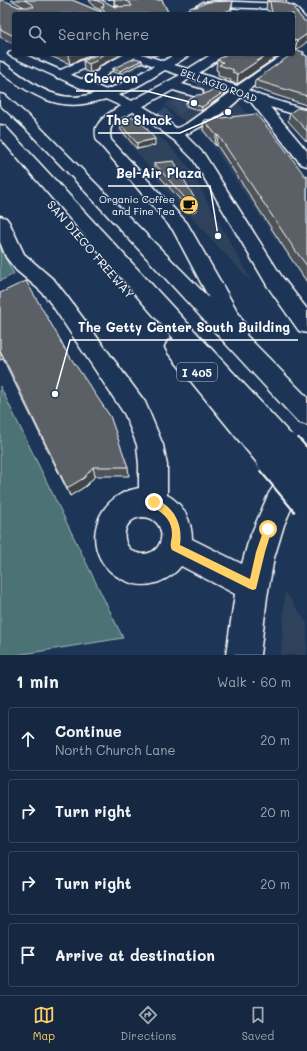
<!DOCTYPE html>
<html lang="en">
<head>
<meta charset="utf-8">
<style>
	body { margin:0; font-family:Mali,sans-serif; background:#23344c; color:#f1f3f6 }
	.stop { position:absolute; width:12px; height:12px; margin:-9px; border:3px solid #ffd166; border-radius:50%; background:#fff }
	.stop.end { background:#ffd166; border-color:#fff; box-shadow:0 1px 4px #0008 }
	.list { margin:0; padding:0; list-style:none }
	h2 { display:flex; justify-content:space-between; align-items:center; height:52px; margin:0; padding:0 16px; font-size:17px }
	h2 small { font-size:13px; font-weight:400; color:#9ea6b1 }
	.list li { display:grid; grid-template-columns:26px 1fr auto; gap:12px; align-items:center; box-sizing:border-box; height:64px; margin:0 8px 8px; padding:0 8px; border:1px solid #35445a; border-radius:4px }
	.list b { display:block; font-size:15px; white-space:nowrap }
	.list p { margin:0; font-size:13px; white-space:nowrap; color:#9ea6b1 }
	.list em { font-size:13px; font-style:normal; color:#9ea6b1 }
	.icon { flex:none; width:22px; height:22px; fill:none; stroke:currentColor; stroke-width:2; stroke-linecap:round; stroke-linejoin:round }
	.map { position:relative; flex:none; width:307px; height:655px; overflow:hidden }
	.search { position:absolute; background:#162841; box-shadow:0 1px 3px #0004; left:12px; right:12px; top:12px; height:44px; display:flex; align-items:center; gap:10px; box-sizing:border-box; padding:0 14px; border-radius:4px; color:#9ea6b1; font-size:15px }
	.sheet { height:340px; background:#162841 }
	nav { display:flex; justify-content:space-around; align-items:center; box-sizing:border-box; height:56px; border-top:1px solid #35445a; background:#162841; font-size:11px; color:#9ea6b1 }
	nav a { display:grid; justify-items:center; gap:2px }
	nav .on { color:#ffd166 }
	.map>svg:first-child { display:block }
	.built { fill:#2f425c }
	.green { fill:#4c7275; stroke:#a6b8ba }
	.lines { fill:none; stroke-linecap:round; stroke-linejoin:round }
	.minor-tunnel { stroke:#344968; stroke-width:14; stroke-dasharray:14 7; stroke-linecap:butt }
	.minor-casing { stroke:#fff; stroke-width:3 }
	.major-casing { stroke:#fff; stroke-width:3 }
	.highway-casing { stroke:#fff; stroke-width:3 }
	.minor { fill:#1d3557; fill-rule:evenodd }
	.major { fill:#1d3557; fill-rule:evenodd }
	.highway { fill:#1d3557; fill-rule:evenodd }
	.highway-bridge-far1-casing { stroke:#fff; stroke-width:26; stroke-linecap:butt }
	.highway-bridge-casing { stroke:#fff; stroke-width:34; stroke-linecap:butt }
	.highway-bridge-far1 { stroke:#1d3557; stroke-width:24 }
	.highway-bridge { stroke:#1d3557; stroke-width:30 }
	.wall { fill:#4d5358; stroke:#fff }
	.shaded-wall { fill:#3f4447; stroke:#fff }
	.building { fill:#5a6166; stroke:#fff }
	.route { fill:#ffd166 }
	.labels { text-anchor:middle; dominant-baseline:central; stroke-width:3; stroke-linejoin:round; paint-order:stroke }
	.far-street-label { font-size:10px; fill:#fff; stroke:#1d3557 }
	.far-poi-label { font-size:10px; fill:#fff; stroke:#1d3557; text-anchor:end }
	.shield { fill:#1d3557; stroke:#bbc2cd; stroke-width:1 }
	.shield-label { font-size:11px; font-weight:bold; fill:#fff }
	.street-label { font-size:12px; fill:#fff; stroke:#1d3557 }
	.leader { fill:none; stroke:#fff; stroke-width:1.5 }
	.callout-dot { fill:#fff; stroke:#1d3557; stroke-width:1.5 }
	.callout-label { font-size:13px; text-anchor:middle; font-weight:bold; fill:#fff; stroke:#1d3557; stroke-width:3; stroke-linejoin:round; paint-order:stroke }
</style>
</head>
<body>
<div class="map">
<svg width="307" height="655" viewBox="0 0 307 655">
	<rect width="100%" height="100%" fill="#1d3557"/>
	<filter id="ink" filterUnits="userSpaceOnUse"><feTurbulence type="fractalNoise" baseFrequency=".025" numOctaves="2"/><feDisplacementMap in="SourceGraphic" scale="8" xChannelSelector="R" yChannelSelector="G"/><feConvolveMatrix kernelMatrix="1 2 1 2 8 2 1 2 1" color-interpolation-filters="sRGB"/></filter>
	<g filter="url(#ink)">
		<!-- built -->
		<g class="built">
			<polygon points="105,54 112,54 144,65 115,79 104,80 71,68"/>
			<polygon points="194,85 229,95 237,101 307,187 307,285 214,148 202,132 178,117 164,105 188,86"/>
			<polygon points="138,122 167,143 188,166 253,284 165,189 140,156 118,131 121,124"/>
			<polygon points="285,591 307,623 307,655 281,655"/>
		</g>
		<!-- green -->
		<g class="green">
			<polygon points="0,246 2,252 14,274 0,281"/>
			<polygon points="0,386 123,638 17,655 0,655"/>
		</g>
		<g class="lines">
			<!-- minor-tunnel -->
			<polyline class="minor-tunnel" points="158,121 213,82"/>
			<defs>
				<g id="minor">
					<path d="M104 0H114L113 6 130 12 131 14C121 14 111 14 103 7Z"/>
					<polygon points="216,1 286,4 295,7 307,20 307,30 303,29 293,17 293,14 282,9 216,7 207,8 195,14 183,14 202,3"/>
					<path d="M293 51 298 54 296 56 248 90 261 96 307 110V118L270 107 307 151V166L301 164 251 102 241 97C231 109 184 141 170 137L168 134 170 131 186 124 231 92 190 78 182 84 202 90 203 93 202 96 197 97 173 90 138 109H128L126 106 128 103 180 75 165 70C151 78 118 101 102 97L100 94 102 91 116 86 154 66 135 59 109 72C105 80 86 89 78 87L76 84 78 81 98 71 100 67 125 54H142L163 61 176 54H191L174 65 188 69 212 54H226L199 73 237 86 284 54H293Z"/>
					<polygon points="97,54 113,54 111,56 64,78 56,78 54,75 56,72"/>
					<path d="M0 216 6 218 9 222 24 254 55 281 66 295 145 402 163 445 167 465V495C183 503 192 522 192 539L242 564 249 539 269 493 290 463 300 459 307 462V485L291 509 284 525 274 558 267 597 260 655H226L235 594 181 566C175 574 168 578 159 582 147 586 137 586 126 581 78 561 89 496 139 488V465L137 445 125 415 52 305 41 291 16 270 6 257 0 242ZM143 517C168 518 167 554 143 554 119 554 118 518 143 517Z"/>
				</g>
				<polygon id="major" points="14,51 14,54 23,54 141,105 164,119 185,135 204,154 282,277 307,309 307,333 299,331 268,287 193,159 175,141 154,125 132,111 10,56 8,54 10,52"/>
				<g id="highway">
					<path d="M0 62 4 63C25 78 47 97 73 97 85 97 96 93 107 90L112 91 114 94C110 99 102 100 97 101 57 113 31 94 0 72Z"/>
					<path d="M0 94 5 95 36 123 209 298 173 230 97 141C96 137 95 133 96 128 101 116 125 100 138 103L140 106C130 119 105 116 111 140L187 223 248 330 246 335 307 397V425L298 422 71 176 26 129 0 105Z"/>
					<polygon points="0,125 5,126 293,437 297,446 293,455 285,458 286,460 282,469 272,473 262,469 168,353 165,347 168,341 174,339 0,138"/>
				</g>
			</defs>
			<!-- minor casing -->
			<use href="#minor" class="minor-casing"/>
			<!-- major casing -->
			<use href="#major" class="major-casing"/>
			<!-- highway casing -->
			<use href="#highway" class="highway-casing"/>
			<!-- minor -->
			<use href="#minor" class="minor"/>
			<!-- major -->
			<use href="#major" class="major"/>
			<!-- highway -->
			<use href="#highway" class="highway"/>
			<defs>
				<polyline id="highway-bridge-far1" points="284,446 287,449"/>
				<g id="highway-bridge">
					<polyline points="286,448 307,471"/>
					<polyline points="272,460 307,502"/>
				</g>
			</defs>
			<!-- highway-bridge-far1 casing -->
			<use href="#highway-bridge-far1" class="highway-bridge-far1-casing"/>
			<!-- highway-bridge casing -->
			<use href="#highway-bridge" class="highway-bridge-casing"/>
			<!-- highway-bridge-far1 -->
			<use href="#highway-bridge-far1" class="highway-bridge-far1"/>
			<!-- highway-bridge -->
			<use href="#highway-bridge" class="highway-bridge"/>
		</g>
		<!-- wall -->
		<g class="wall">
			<polygon points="0,0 19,7 24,7 11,0 72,0 101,12 101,10 94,7 89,0 103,0 103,1 115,7 119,6 115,5 114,0 162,0 169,14 14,14 14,44 0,37"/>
			<polygon points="267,0 287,0 286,3 294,9 304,21 295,51 293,50 293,14 269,14 269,11 266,10"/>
			<polygon points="304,52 304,55 307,56 307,109 305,108 306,105 254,88 255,80"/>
			<polygon points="45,54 93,54 70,64"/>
			<polygon points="147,54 159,54 154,56"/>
			<polygon points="227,54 281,54 237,84 230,82 231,80 218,76 218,71 216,70 217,60"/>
			<polygon points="142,60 142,63 120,74 113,72 112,69"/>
			<polygon points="83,61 99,66 97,70 90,73 84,70"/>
			<polygon points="228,92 201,111 186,106 186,102"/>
			<polygon points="307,110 307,142 288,121 290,113"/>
			<polygon points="204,120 305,176 307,175 307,282 292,260 217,145 215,145 203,130"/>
			<polygon points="120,124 155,145 137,149 121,130"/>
			<polygon points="154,163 197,203 196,210 192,213 154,170"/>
			<polygon points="0,293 61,341 63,345 128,467 129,476 95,476 86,486 70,496 3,359 0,360"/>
		</g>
		<!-- shaded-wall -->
		<g class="shaded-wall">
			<polygon points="233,1 231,14 222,14"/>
			<polygon points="307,34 307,42 295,51 297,41"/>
			<polygon points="72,54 93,54 70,64 68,55"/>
			<polygon points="104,54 122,54 99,66 97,70 90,73 89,64 99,57"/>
			<polygon points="154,54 159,54 154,56"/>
			<polygon points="268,54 281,54 237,84 238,74"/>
			<polygon points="142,60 142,63 120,74 120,71"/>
			<polygon points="228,89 228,92 201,111 202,107"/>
			<polygon points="216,135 218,135 217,145 215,145"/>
			<polygon points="155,139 155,145 137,149 137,143"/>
			<polygon points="197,203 196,210 192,213 192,206"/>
			<polygon points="0,350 3,359 0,360"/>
			<polygon points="93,467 95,476 86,486 70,496 67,488"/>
		</g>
		<!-- building -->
		<g class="building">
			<polygon points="0,0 3,0 19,7 34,7 33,5 24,0 72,0 106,14 101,7 104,6 103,3 95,0 102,0 115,7 132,6 130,3 123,0 162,0 169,14 14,14 14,36 0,29"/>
			<polygon points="233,1 231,9 222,14 183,14 184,11 192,7 196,7 208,2"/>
			<polygon points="267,1 283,2 293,6 294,9 304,21 307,21 307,34 297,41 294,40 293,43 293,14 272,14 270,2"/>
			<polygon points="297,50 304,52 302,54 307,56 307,96 255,80 292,54 293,54"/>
			<polygon points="65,54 72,54 68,55"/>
			<polygon points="99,54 104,54 99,57 96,61 89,64 83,61"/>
			<polygon points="227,54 268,54 238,74 232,72 234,70 219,65 223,62 217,60"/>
			<polygon points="135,58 142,60 120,71 112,69"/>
			<polygon points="219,86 228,89 202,107 186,102 197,95 205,94"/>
			<polygon points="297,108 307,110 307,131 290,113"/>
			<polygon points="256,114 282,145 305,176 307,175 307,266 295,250 218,135 216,135 204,120"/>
			<polygon points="133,117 144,125 155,139 137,143 120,124"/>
			<polygon points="174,161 197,203 192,206 154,163"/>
			<polygon points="26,281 61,341 60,342 110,416 128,467 93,467 84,478 67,488 0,350 0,293"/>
		</g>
	</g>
	<!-- route -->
	<path class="route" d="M154 498C174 507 183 523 180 545L250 579 256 552 264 529 265 526 268 525 271 526 272 529 265 552 256 589 253 590 250 589 172 550C169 545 172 540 172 534 172 520 163 512 150 506L149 502 150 499Z"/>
	<!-- icons -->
	<defs>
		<symbol id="cafe-disc" viewBox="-11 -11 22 22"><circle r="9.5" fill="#ffd166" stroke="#1d3557"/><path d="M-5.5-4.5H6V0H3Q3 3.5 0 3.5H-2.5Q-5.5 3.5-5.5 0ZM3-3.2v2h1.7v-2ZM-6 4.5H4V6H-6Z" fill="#111"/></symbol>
	</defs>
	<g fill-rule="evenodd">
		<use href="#cafe-disc" x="178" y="194" width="22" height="22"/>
	</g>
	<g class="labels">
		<!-- far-street labels -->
		<g class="far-street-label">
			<text transform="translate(219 85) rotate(20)">BELLAGIO ROAD</text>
		</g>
		<!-- far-poi labels -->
		<g class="far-poi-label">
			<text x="175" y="199">Organic Coffee<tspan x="175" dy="12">and Fine Tea</tspan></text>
		</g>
		<!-- shield labels -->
		<rect class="shield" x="177" y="363" width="40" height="18" rx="3"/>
		<g class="shield-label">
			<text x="197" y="372">I 405</text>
		</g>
		<!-- street labels -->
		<g class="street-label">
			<text transform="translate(91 249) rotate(49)">SAN DIEGO FREEWAY</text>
		</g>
	</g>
	<!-- callouts -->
	<path class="leader" d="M194 103L146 91H76M228 112L180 133H98M218 236L210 186H108M55 394L70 340H298"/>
	<g class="callout-dot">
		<circle cx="194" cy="103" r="4"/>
		<circle cx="228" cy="112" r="4"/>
		<circle cx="218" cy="236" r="4"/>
		<circle cx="55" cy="394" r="4"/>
	</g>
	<g class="callout-label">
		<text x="111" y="83">Chevron</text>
		<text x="139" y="125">The Shack</text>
		<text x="159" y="178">Bel-Air Plaza</text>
		<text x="184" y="332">The Getty Center South Building</text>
	</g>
</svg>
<div class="stop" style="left:268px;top:529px"></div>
<div class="stop end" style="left:154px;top:502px"></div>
<div class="search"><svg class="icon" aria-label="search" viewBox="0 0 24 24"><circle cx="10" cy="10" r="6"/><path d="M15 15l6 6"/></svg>Search here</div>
</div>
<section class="sheet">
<h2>1 min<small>Walk · 60 m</small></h2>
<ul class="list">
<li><svg class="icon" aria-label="ahead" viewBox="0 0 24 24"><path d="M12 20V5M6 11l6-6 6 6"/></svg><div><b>Continue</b><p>North Church Lane</p></div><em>20 m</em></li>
<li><svg class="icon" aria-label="right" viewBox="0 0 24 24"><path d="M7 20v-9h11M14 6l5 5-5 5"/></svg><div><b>Turn right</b></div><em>20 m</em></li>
<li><svg class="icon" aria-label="right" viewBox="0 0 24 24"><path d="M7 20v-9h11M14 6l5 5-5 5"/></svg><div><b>Turn right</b></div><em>20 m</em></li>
<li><svg class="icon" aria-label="arrive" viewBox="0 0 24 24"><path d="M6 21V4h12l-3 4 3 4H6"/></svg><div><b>Arrive at destination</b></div></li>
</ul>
</section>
<nav>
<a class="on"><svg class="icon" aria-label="map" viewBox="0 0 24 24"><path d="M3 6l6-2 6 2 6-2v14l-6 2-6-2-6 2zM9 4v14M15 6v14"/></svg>Map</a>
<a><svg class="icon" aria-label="directions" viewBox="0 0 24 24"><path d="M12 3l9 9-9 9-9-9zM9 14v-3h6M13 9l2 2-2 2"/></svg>Directions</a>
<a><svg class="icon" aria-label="saved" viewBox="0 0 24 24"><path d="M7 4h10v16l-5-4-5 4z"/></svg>Saved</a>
</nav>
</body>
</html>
